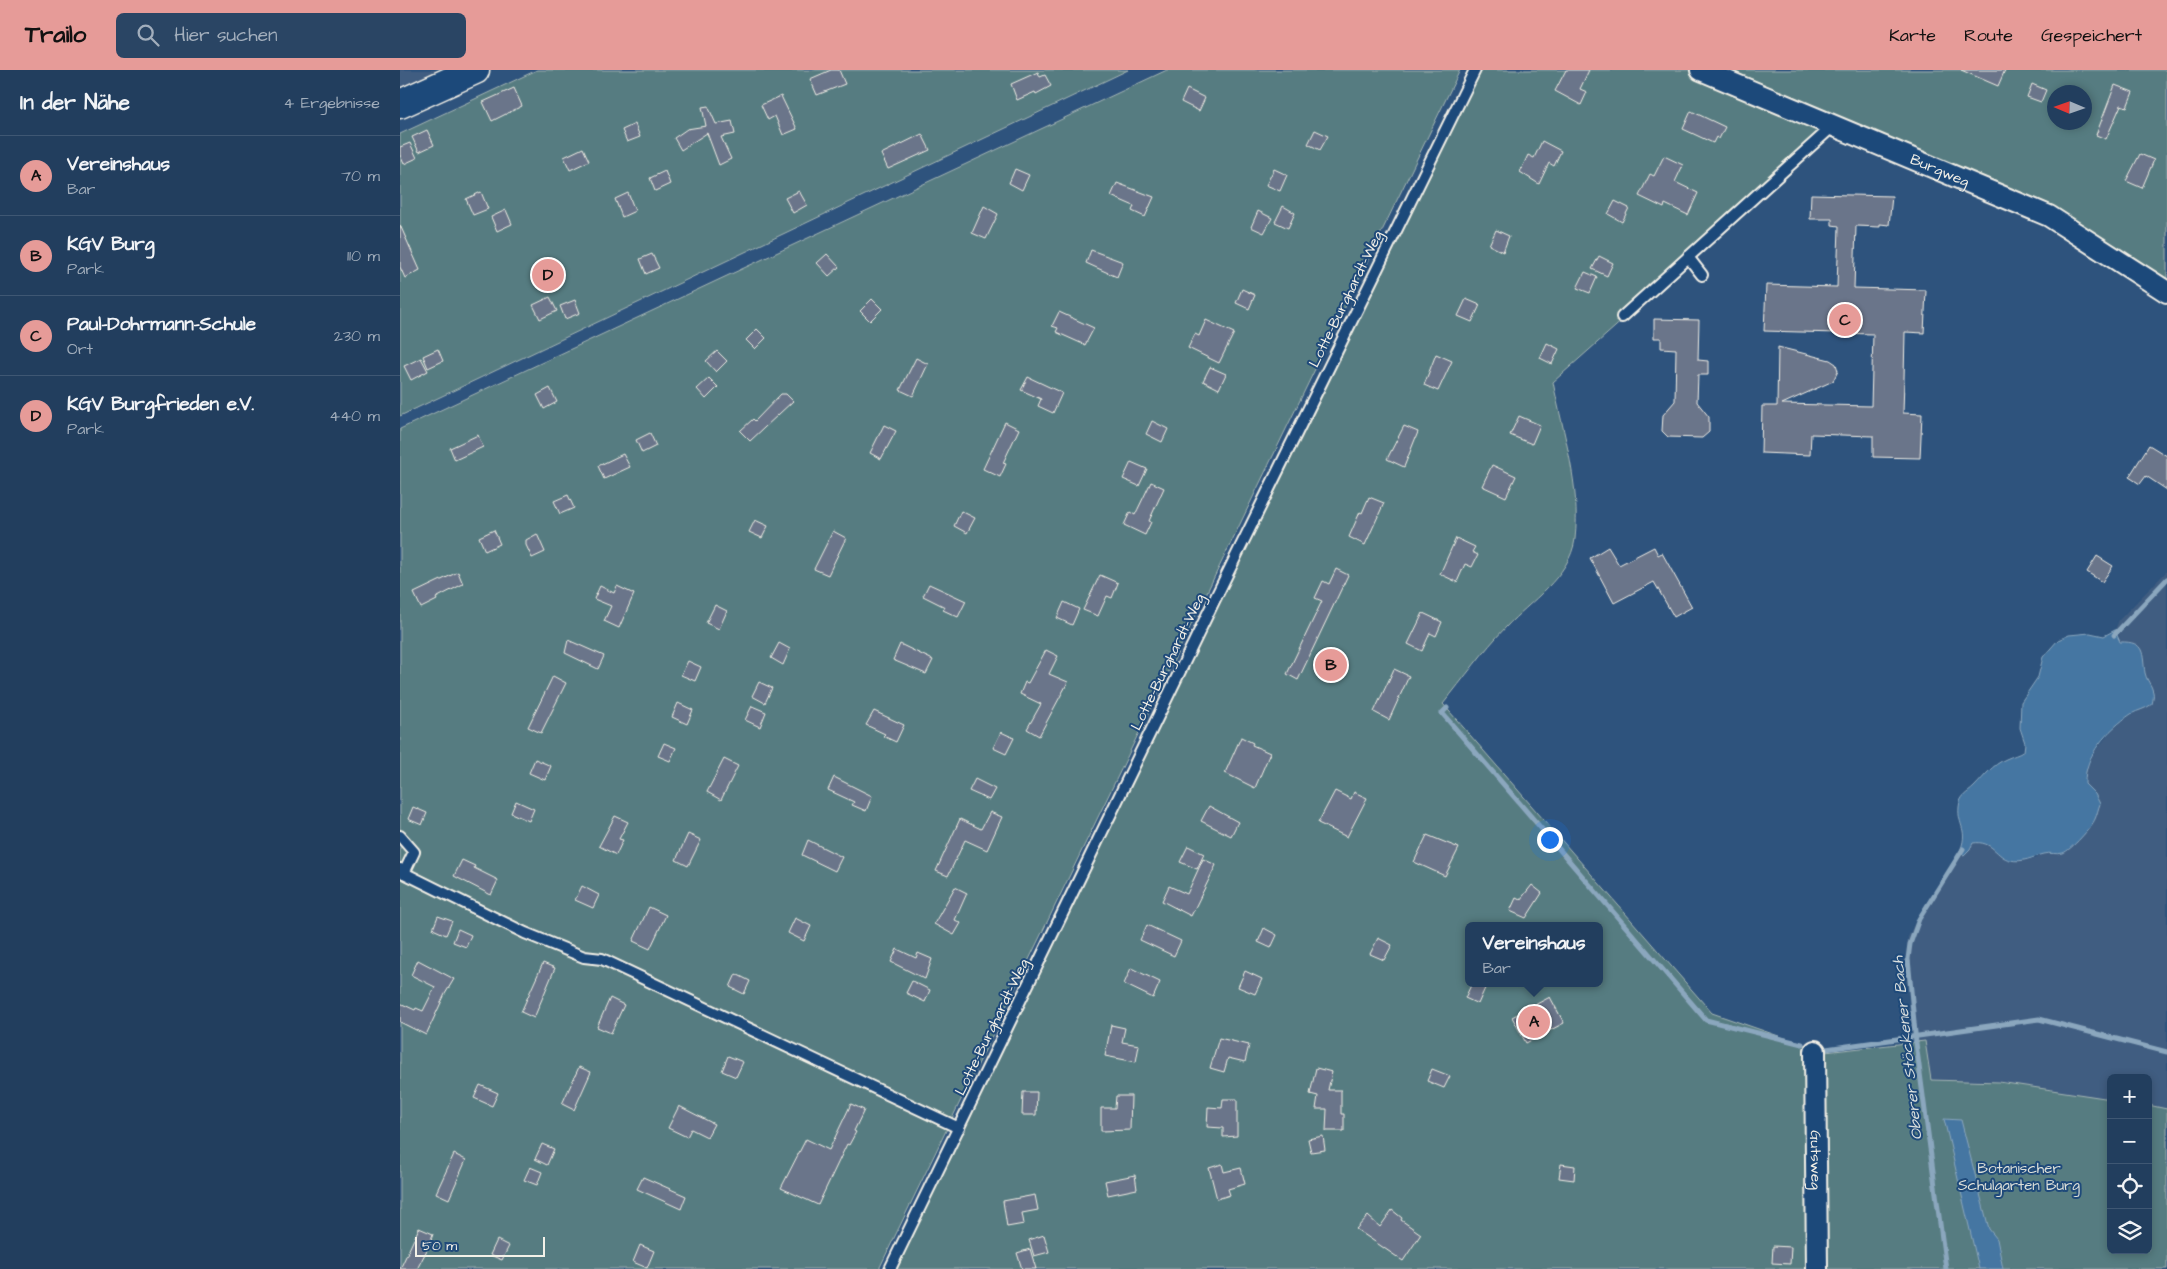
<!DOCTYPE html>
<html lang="de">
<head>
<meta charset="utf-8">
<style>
	body { margin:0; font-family:"Architects Daughter",sans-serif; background:#2a4564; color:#f1f3f6 }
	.controls { position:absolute; right:15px; bottom:15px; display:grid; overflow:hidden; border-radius:8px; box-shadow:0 2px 8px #0003 }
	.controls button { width:45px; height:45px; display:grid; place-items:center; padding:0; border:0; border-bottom:1px solid #3f5773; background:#223e5e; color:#f1f3f6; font:25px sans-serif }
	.compass { position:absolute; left:1647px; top:15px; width:45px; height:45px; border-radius:50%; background:#223e5e; box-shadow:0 2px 8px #0003; rotate:272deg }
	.scale { position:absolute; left:15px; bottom:12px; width:130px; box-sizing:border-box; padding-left:5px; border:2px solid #f4f1e8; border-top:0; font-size:14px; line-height:18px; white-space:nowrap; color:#f4f1e8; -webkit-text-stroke:4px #1f4a7a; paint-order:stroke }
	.you { position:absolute; left:1149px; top:769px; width:18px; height:18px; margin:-12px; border:4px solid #fff; border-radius:50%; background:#1a73e8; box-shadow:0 0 0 8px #1a73e833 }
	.badge { display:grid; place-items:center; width:32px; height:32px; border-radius:50%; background:#e69b98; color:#111; font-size:16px; font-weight:700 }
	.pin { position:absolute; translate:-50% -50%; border:2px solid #fff; box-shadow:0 1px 5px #0006 }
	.popup { position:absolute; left:1065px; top:852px; width:138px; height:65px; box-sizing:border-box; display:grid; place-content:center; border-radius:8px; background:#223e5e; filter:drop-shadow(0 1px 4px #0005); font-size:16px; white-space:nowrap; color:#a2aebc }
	.popup b { font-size:19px; color:#f1f3f6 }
	.popup::after { content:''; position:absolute; left:50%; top:100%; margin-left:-10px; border:10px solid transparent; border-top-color:#223e5e }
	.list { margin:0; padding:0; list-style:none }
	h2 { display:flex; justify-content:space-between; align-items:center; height:65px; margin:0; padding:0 20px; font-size:21px }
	h2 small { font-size:16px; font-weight:400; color:#a2aebc }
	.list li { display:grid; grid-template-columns:32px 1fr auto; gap:15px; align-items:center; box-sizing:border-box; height:80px; padding:0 20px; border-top:1px solid #3f5773 }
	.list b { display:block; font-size:19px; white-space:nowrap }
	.list p { margin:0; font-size:16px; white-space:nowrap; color:#a2aebc }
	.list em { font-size:16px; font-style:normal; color:#a2aebc }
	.icon { flex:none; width:28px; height:28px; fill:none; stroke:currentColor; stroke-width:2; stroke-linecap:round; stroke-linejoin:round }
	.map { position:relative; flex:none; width:1767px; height:1199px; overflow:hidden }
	header { display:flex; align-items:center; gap:30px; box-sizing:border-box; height:70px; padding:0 25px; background:#e69b98; color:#111 }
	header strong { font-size:24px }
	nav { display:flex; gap:28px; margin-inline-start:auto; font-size:18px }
	.search { width:350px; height:45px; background:#2a4564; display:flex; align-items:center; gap:12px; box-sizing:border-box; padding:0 18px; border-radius:8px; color:#a2aebc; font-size:19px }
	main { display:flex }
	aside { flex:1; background:#223e5e }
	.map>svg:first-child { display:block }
	.built { fill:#405d81; fill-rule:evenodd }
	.green { fill:#567b81; stroke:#a5b6b4; fill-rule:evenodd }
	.water { fill:#4576a2; stroke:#8ba7be }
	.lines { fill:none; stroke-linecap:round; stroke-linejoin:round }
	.stream { stroke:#8ba7be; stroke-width:5 }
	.building { fill:#6b758a; stroke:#f4f1e8 }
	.lane-casing { stroke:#f4f1e8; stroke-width:14 }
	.street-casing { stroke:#f4f1e8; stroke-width:24 }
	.secondary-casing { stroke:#f4f1e8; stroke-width:31 }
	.lane { stroke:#1f4a7a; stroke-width:10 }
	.street { stroke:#1f4a7a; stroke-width:20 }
	.secondary { stroke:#1f4a7a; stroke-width:28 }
	.labels { text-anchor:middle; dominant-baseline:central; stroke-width:4; stroke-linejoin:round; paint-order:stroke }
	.street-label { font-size:15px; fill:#f4f1e8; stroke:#1f4a7a }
	.park-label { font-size:15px; fill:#dcdfd9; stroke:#1f4a7a }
	.water-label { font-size:16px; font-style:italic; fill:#dadfde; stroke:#1f4a7a }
</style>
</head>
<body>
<header>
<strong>Trailo</strong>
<div class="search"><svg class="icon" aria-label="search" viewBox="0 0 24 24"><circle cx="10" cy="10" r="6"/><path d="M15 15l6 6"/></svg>Hier suchen</div>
<nav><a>Karte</a><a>Route</a><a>Gespeichert</a></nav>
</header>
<main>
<aside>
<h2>In der Nähe<small>4 Ergebnisse</small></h2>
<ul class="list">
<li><span class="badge">A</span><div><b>Vereinshaus</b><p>Bar</p></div><em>70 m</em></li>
<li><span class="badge">B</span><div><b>KGV Burg</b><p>Park</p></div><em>110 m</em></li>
<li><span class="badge">C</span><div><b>Paul-Dohrmann-Schule</b><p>Ort</p></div><em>230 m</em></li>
<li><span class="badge">D</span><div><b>KGV Burgfrieden e.V.</b><p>Park</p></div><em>440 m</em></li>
</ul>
</aside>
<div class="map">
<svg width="1767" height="1199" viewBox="0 0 1767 1199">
	<rect width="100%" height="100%" fill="#2e537d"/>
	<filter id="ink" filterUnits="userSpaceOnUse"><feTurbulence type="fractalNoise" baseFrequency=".02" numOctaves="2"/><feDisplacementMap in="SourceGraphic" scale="10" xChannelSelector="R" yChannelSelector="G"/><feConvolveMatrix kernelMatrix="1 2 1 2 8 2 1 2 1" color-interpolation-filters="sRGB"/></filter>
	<g filter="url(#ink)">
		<!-- built -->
		<g class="built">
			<polygon points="0,0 45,0 0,21"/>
			<path d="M1767 501V1199H1539L1425 982 1513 972 1505 890 1508 867 1518 846 1559 783 1564 785 1570 779 1573 773 1579 772 1589 775 1608 790 1620 791 1635 789 1643 784 1663 783 1695 724 1685 714V702L1695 681 1714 658 1729 646 1752 634 1753 621 1745 604V595L1720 572 1718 560H1715L1719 550ZM1711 1008H1748V1180H1711Z"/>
		</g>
		<!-- green -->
		<g class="green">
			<polygon points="137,0 728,0 0,346 0,64"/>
			<polygon points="767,0 1060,0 479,1199 0,1199 0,359"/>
			<path d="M1075 0H1767V222L1650 146 1435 66 1429 67 1153 312C1163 363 1181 417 1175 469 1170 507 1129 532 1106 557 1083 581 1064 608 1043 634L1312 943 1425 982 1525 971 1531 1010 1599 1012 1711 1029V1180H1748V1035L1767 1039V1199H496ZM1654 22H1684V52H1654ZM1069 856H1199V913H1069Z"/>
		</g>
		<!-- water -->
		<g class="water">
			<path d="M1715 560 1721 561 1717 565 1720 572C1746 571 1742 584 1745 603 1746 610 1752 615 1753 622 1754 625 1753 630 1752 634 1746 639 1738 640 1731 644 1708 660 1684 685 1685 714L1695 724 1700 734C1698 739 1697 745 1695 749 1692 757 1671 780 1663 783 1657 785 1650 782 1644 784 1632 787 1623 793 1610 790 1596 787 1593 770 1573 773L1570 779 1564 785 1559 783C1570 760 1557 756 1559 737 1560 725 1567 724 1574 717 1585 706 1592 695 1606 689 1612 686 1619 685 1624 681L1625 673 1620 658 1621 632 1638 607 1643 587 1658 570 1669 565 1690 563 1704 566Z"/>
			<polygon points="1544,1049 1561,1050 1589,1159 1597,1169 1603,1199 1579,1199"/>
		</g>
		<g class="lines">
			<!-- stream -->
			<g class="stream">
				<polyline points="1714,565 1767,509"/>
				<polyline points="1047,638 1042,643 1306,950 1402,974"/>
				<polyline points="1426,979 1639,949 1767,982"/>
				<polyline points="1546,1199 1516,973 1508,889 1510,874 1519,849 1563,779"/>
			</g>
		</g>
		<!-- building -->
		<g class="building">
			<polygon points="431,0 439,0 445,14 417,25 410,9"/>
			<polygon points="1166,0 1189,0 1180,19 1187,22 1181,35 1155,21"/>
			<polygon points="1561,0 1605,0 1598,16"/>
			<polygon points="638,2 640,7 645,5 651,16 636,24 635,22 617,30 611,14"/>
			<polygon points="1632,14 1646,20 1641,32 1627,27"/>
			<polygon points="1715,15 1733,22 1727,37 1721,35 1706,69 1696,65"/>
			<polygon points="114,18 122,36 92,51 83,32"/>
			<polygon points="787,19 805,28 799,41 781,32"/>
			<polygon points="381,26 397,59 383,65 375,46 368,50 361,35"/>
			<polygon points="308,36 316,54 332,51 335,64 321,67 331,89 319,95 307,63 281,80 274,68 287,59 306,56 302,37"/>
			<polygon points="1291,41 1325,57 1319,69 1316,67 1313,73 1283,59"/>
			<polygon points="235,54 240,67 227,72 222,60"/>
			<polygon points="27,60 34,75 19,82 12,67"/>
			<polygon points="915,60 928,66 920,80 908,74"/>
			<polygon points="522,64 530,80 488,99 481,84"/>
			<polygon points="1142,71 1161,81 1154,96 1149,93 1139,114 1120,102 1128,85 1134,88"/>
			<polygon points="10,73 17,88 4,94 0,85 0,77"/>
			<polygon points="183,78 189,91 170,100 164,87"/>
			<polygon points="1740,84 1754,90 1742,118 1726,111"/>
			<polygon points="1264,86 1283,95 1275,112 1298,123 1288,145 1265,134 1264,138 1239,126 1250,104 1254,106"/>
			<polygon points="615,99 629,105 622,120 609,113"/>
			<polygon points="874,99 887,105 880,121 866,115"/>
			<polygon points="265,101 270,114 255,121 250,108"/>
			<polygon points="717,113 754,127 745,147 732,141 734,136 711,126"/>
			<polygon points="399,121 407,135 393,143 385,128"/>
			<polygon points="81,122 88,139 73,145 66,129"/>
			<polygon points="228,123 235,141 222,147 215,129"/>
			<polygon points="1411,124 1492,126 1489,155 1480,154 1480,157 1456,156 1454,218 1526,220 1524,263 1505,262 1504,309 1503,343 1522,344 1520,388 1473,387 1473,366 1411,364 1410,385 1361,383 1362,336 1377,336 1378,277 1430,290 1436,294 1438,301 1433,311 1382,334 1471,336 1473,264 1364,261 1366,215 1437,217 1439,156 1432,155 1432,149 1410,149"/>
			<polygon points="1215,131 1229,138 1222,152 1208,144"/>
			<polygon points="584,136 598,144 586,169 572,163"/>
			<polygon points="883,136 895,143 888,158 875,152"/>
			<polygon points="106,140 112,154 97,161 91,147"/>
			<polygon points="858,141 872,148 864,163 851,157"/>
			<polygon points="0,155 20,200 5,208 0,197"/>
			<polygon points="1096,160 1109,166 1103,182 1089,175"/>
			<polygon points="691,180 723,192 717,207 686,193"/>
			<polygon points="252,184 259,198 246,204 240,189"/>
			<polygon points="427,184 439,197 429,206 417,193"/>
			<polygon points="1199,186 1213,193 1207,206 1192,199"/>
			<polygon points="1185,202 1197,207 1190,223 1177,218"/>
			<polygon points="842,219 855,225 849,239 836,233"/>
			<polygon points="150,227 157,241 140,249 133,235"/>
			<polygon points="472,229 482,239 470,251 460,241"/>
			<polygon points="1066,229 1080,235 1072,252 1058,246"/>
			<polygon points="175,230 180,243 165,249 160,236"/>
			<polygon points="659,242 694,258 685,275 656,262 658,258 652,256"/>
			<polygon points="1254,249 1299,250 1298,290 1308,291 1308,305 1298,305 1297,332 1309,347 1309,362 1302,368 1268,367 1262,361 1263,345 1275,331 1276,279 1261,278 1261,268 1254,268"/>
			<polygon points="806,250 834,263 819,293 788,278 795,264 799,266"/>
			<polygon points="357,259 366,268 355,279 346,270"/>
			<polygon points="1147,273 1159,279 1152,294 1140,288"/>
			<polygon points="38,279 43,291 28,298 23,286"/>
			<polygon points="317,281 327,291 316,302 306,291"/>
			<polygon points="1036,284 1052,291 1038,321 1024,315"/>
			<polygon points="21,288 28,301 11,310 4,296"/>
			<polygon points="516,288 528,294 513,326 500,320"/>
			<polygon points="810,297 826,304 819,319 803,311"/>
			<polygon points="628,307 662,323 653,343 638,336 641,329 621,320"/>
			<polygon points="309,308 318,317 306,329 297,319"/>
			<polygon points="150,318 157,332 144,339 137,325"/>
			<polygon points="381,324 386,324 393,331 350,371 340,361 353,349 355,351"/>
			<polygon points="1119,346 1140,355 1132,374 1110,365"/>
			<polygon points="752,351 768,359 762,372 746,364"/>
			<polygon points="605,352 619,359 603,393 606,394 600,407 583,399"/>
			<polygon points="484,355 496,361 481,389 470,383"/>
			<polygon points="1004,356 1018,362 1004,397 987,389"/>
			<polygon points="250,363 256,376 242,383 236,370"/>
			<polygon points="78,365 83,377 55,390 50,378"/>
			<polygon points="1749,375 1767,386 1767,420 1746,406 1740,414 1729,407"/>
			<polygon points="223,384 230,397 204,409 198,396"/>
			<polygon points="731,392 747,399 739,416 723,409"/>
			<polygon points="1092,395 1116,406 1106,427 1082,416"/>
			<polygon points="751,412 764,418 749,451 751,452 745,465 724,455 730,442 735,445"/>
			<polygon points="168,425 174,438 160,444 154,431"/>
			<polygon points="969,427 984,433 965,475 949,467 960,442 962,443"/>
			<polygon points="561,441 575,448 567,463 554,456"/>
			<polygon points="355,450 368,456 362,468 349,462"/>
			<polygon points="94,460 100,474 85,481 79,467"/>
			<polygon points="433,461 446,468 428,505 414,499"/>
			<polygon points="137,464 145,482 132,488 126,475 126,470"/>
			<polygon points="1056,468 1075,477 1072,482 1078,485 1072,497 1065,494 1057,512 1040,504"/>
			<polygon points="1208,477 1219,495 1254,477 1258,485 1262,483 1292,537 1274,547 1254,512 1214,533 1190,488"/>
			<polygon points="1697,486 1713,496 1702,512 1687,502"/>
			<polygon points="936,499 948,505 898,610 887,604 922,531 915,528 923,511 929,514"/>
			<polygon points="58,502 63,514 36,528 37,530 21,538 14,523"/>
			<polygon points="700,505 718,513 712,528 707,526 698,546 683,540"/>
			<polygon points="529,514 566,531 558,547 543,540 545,537 523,526"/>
			<polygon points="200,516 214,523 217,516 234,524 219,558 204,551 211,536 194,529"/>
			<polygon points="664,532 679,539 672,555 657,548"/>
			<polygon points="315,535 327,541 319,559 306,553"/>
			<polygon points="1023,543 1042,552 1036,566 1030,563 1022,581 1008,574"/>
			<polygon points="168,570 204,586 198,599 165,583"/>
			<polygon points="379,573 390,579 383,595 371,588"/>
			<polygon points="500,574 533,590 526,604 493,590"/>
			<polygon points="646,580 658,586 649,604 668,612 639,666 627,659 641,634 620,624 625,612 628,613"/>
			<polygon points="288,591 301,597 295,611 281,605"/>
			<polygon points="994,599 1009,606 989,650 974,642"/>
			<polygon points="153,606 166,613 141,663 128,657"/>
			<polygon points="359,612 372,618 365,633 352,626"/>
			<polygon points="278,633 293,640 287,654 272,647"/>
			<polygon points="352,636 366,642 360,657 345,650"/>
			<polygon points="474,641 504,655 496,672 483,666 485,664 466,655"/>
			<polygon points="601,662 614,668 606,684 593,678"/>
			<polygon points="841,667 853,673 852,675 870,683 855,718 825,703"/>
			<polygon points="264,673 276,678 270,691 258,686"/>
			<polygon points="135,689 151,696 145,710 129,703"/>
			<polygon points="324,689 338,696 321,730 307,722"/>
			<polygon points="434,707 472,726 466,741 452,735 454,732 428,720"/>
			<polygon points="575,709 595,719 589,730 569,721"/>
			<polygon points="935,721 951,729 954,722 967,728 947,767 918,753"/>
			<polygon points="116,731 134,739 129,751 111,743"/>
			<polygon points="809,736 838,752 831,766 801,751"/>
			<polygon points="13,737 27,743 22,755 8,749"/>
			<polygon points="590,742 602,747 587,780 565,770 548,806 536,801 560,749 581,759"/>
			<polygon points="215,746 228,752 219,769 223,770 216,785 199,776"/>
			<polygon points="288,764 301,770 288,796 276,790"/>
			<polygon points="1027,765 1059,778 1045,806 1014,792"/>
			<polygon points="408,770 442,787 435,801 402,785"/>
			<polygon points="788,776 804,784 797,799 780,792"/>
			<polygon points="803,789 816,795 791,846 762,831 769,816 787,824"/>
			<polygon points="62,790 75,796 74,798 98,810 91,825 54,806"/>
			<polygon points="1132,815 1142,823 1126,848 1110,841 1116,828 1120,830"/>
			<polygon points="182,816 199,825 193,838 175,830"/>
			<polygon points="555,817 567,823 555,850 561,853 554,865 534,854"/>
			<polygon points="249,837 266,845 250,879 233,871"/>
			<polygon points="38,846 52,851 46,865 33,859"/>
			<polygon points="395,848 411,856 404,871 388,863"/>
			<polygon points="747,855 781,871 774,886 740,870"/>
			<polygon points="864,858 877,865 871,878 858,872"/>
			<polygon points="58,859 71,865 66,877 53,872"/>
			<polygon points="978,868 992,875 984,890 970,884"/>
			<polygon points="497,879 516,888 518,883 532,889 525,909 491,892"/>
			<polygon points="18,890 54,909 45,924 26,965 0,952 0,933 15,940 16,938 23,941 35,917 11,905"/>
			<polygon points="143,893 155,898 134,948 121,942"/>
			<polygon points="731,898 760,912 753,928 724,914"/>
			<polygon points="845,901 862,909 855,924 838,917"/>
			<polygon points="336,904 350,911 344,924 330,917"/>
			<polygon points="512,911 530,920 525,932 506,923"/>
			<polygon points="1072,913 1079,913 1086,916 1078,934 1065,928"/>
			<polygon points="1150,927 1164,953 1126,973 1112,947"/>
			<polygon points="210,928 224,935 211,963 197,957"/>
			<polygon points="711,955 725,958 722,972 739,975 736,992 705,986"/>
			<polygon points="819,968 849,975 845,992 828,988 824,1002 810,998"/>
			<polygon points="328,986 343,992 336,1007 322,1001"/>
			<polygon points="179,997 191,1002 174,1040 162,1034"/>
			<polygon points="916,998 932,1002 928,1020 941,1020 941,1044 944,1044 944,1061 926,1061 927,1039 916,1039 918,1026 910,1024"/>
			<polygon points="1032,999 1050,1006 1044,1018 1027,1011"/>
			<polygon points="80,1015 98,1023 92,1036 74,1028"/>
			<polygon points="623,1022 637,1022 636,1045 622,1045"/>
			<polygon points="716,1026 731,1026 730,1060 701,1061 701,1038 715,1038"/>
			<polygon points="823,1029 837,1029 837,1066 823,1067 823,1058 807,1057 808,1037 822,1038"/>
			<polygon points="451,1034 464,1040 454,1061 456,1062 449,1075 447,1074 418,1135 381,1118 406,1069 429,1080"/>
			<polygon points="279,1036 314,1054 307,1067 291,1059 287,1067 268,1058"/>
			<polygon points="923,1066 925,1080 911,1082 908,1069"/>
			<polygon points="142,1074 154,1079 147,1095 135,1089"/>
			<polygon points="54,1084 66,1090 49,1129 36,1123"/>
			<polygon points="822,1094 824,1102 841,1098 845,1114 828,1119 830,1125 817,1129 809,1098"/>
			<polygon points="1161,1094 1175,1096 1174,1110 1159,1108"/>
			<polygon points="130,1097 142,1102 137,1115 124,1110"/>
			<polygon points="735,1105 737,1119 708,1125 705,1111"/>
			<polygon points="243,1107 286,1126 281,1139 237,1119"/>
			<polygon points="635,1125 638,1140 622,1143 624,1154 607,1157 603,1131"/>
			<polygon points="992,1140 1002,1148 1001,1150 1021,1164 1003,1191 956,1159 968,1146 980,1157"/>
			<polygon points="19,1158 33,1164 28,1178 17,1199 0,1199"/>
			<polygon points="644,1165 649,1182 634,1186 629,1170"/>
			<polygon points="97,1170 109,1176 102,1190 90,1185"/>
			<polygon points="240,1175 254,1181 247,1198 233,1192"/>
			<polygon points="1373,1176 1391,1177 1390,1194 1372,1193"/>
			<polygon points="630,1179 636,1199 622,1199 617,1183"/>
		</g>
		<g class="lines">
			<defs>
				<g id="lane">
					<polyline points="1288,187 1302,205"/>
					<polyline points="1222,247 1433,56"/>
					<polyline points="0,766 14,782 4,803"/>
					<polyline points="0,799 4,803 125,863 184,887 202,889 559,1058"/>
					<polyline points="490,1199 814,531 1075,0"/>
				</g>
				<g id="street">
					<path id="s1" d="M1301 0 1649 146 1767 222"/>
					<path id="s2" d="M1415 981 1417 1199"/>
				</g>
				<polyline id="secondary" points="0,34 75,0"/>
			</defs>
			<!-- lane casing -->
			<use href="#lane" class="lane-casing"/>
			<!-- street casing -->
			<use href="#street" class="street-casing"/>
			<!-- secondary casing -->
			<use href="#secondary" class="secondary-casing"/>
			<!-- lane -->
			<use href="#lane" class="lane"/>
			<!-- street -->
			<use href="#street" class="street"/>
			<!-- secondary -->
			<use href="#secondary" class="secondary"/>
		</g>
	</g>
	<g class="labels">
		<!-- street labels -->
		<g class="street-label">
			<text stroke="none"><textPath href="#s1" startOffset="259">Burgweg</textPath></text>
			<text transform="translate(946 229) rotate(-64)">Lotte-Burghardt-Weg</text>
			<text transform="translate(768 592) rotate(-64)">Lotte-Burghardt-Weg</text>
			<text transform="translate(592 957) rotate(-64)">Lotte-Burghardt-Weg</text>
			<text stroke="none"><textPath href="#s2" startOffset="109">Gutsweg</textPath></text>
		</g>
		<!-- park labels -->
		<g class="park-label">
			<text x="1619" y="1098">Botanischer<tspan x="1619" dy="17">Schulgarten Burg</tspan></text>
		</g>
		<!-- water labels -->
		<g class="water-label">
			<text transform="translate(1507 978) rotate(-96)">Oberer Stöckener Bach</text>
		</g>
	</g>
</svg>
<div class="controls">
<button>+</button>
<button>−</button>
<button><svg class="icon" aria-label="locate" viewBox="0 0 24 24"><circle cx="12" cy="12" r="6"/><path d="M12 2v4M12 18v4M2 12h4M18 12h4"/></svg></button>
<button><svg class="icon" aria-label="layers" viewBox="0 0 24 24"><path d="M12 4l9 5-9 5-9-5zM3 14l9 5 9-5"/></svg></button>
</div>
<svg class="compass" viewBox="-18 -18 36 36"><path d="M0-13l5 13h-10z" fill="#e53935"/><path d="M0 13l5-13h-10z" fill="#a2aebc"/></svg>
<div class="scale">50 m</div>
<div class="you"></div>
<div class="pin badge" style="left:1134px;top:952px">A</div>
<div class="popup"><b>Vereinshaus</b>Bar</div>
<div class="pin badge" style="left:931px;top:595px">B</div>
<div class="pin badge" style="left:1445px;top:250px">C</div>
<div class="pin badge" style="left:148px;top:205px">D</div>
</div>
</main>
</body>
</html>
